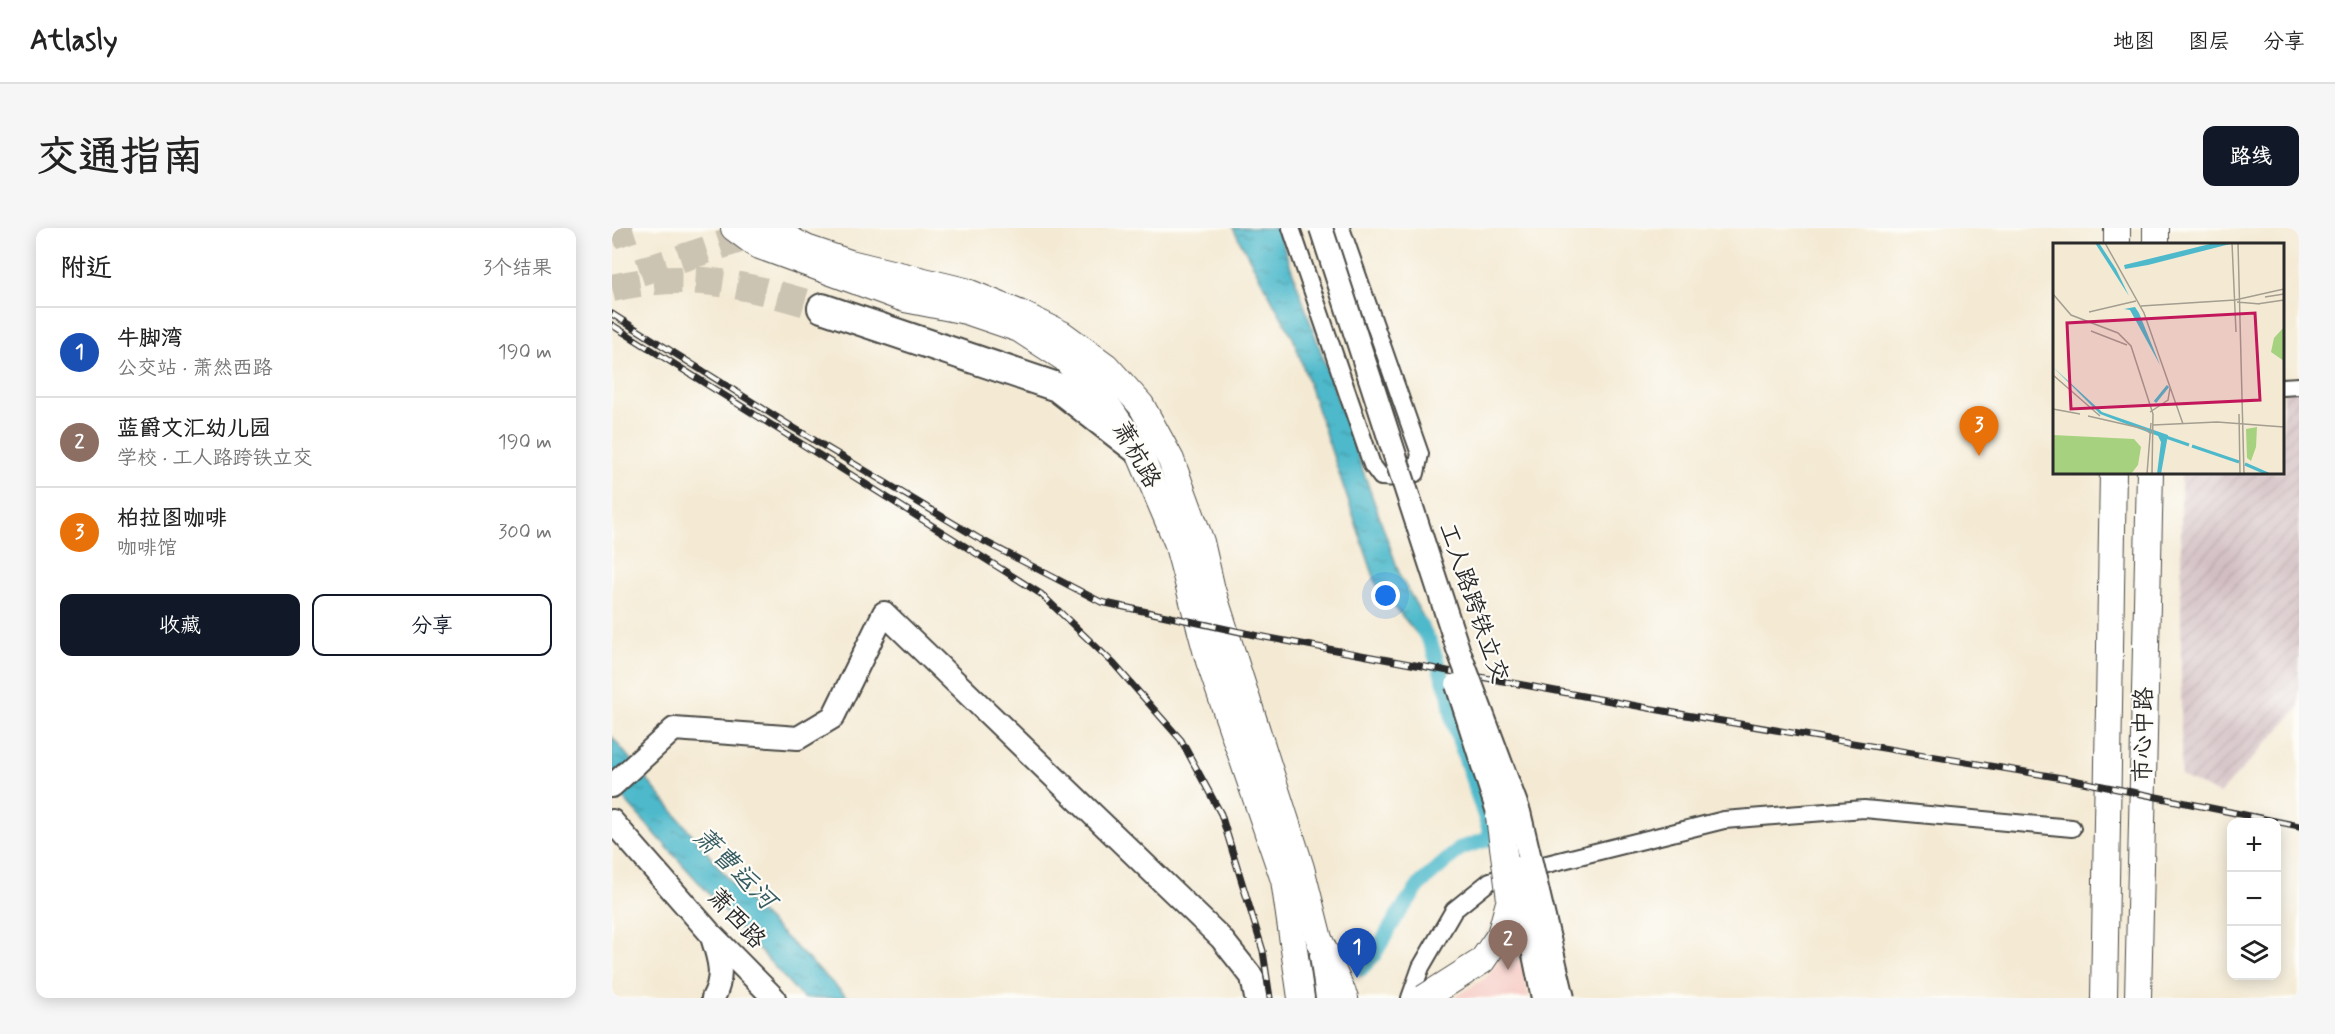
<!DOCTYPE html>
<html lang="zh">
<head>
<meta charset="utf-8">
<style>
	body { margin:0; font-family:Mynerve,"LXGW WenKai TC",sans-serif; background:#f6f6f6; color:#222 }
	.controls { position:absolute; right:18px; bottom:18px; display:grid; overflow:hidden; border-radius:12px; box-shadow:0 3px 15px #0003 }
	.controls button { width:54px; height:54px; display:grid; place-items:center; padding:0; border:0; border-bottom:2px solid #e0e0e0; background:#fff; color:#222; font:30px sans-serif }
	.you { position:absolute; left:774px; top:368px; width:21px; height:21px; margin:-15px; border:4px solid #fff; border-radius:50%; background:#1a73e8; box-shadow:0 0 0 9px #1a73e833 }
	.badge { display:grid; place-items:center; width:39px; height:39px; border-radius:50%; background:#111827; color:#fff; font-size:20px; font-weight:700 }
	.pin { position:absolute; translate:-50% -50px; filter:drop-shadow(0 2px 3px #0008) }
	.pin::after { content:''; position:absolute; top:32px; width:21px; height:18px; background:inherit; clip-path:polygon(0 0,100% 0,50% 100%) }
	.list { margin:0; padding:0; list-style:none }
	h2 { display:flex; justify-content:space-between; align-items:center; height:78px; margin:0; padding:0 24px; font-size:26px }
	h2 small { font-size:20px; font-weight:400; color:#767676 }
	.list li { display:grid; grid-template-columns:39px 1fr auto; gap:18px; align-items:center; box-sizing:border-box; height:90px; padding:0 24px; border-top:2px solid #e0e0e0 }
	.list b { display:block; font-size:22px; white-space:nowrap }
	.list p { margin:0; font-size:20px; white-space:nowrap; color:#767676 }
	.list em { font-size:20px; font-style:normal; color:#767676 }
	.actions { display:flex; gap:12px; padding:18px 24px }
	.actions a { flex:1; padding:14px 0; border:2px solid #111827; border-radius:12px; text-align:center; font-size:21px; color:#111827 }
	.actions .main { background:#111827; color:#fff }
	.icon { flex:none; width:33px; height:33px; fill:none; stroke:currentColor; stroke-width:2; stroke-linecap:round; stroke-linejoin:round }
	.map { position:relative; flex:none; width:1687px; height:770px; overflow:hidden; border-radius:12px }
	header { display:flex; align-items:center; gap:36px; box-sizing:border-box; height:84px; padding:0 30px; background:#fff; border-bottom:2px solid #e0e0e0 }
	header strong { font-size:28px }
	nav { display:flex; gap:33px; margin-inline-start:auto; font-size:21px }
	.intro { display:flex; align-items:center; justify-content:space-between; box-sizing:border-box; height:144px; padding:0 36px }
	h1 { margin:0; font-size:42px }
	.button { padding:15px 27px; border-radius:12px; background:#111827; color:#fff; font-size:21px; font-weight:700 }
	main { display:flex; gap:36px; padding:0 36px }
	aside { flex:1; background:#fff; border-radius:12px; box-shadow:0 3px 15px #0003 }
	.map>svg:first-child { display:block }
	.built { fill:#f7d0ca }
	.industrial { fill:url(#industrial-furrows) }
	.water { fill:url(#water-ripples); stroke:#3c727b; stroke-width:1.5 }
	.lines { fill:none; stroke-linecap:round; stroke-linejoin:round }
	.canal { stroke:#4eb9cb; stroke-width:15 }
	.highway-tunnel { stroke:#ccc4b2; stroke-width:28; stroke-dasharray:28 14; stroke-linecap:butt }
	.street-casing { stroke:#494844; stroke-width:20 }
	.secondary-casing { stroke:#494844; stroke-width:26 }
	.primary-casing { stroke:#494844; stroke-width:28 }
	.highway-casing { stroke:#494844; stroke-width:32 }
	.street { stroke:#fff; stroke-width:16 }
	.secondary { stroke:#fff; stroke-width:22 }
	.primary { stroke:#fff; stroke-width:26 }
	.highway { stroke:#fff; stroke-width:28 }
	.rail-casing { stroke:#2b2b2b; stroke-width:7 }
	.rail { stroke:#fdfcf7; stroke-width:4.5; stroke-dasharray:14; stroke-linecap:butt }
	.secondary-bridge-casing { stroke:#494844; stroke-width:26; stroke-linecap:butt }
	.primary-bridge-casing { stroke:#494844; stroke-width:28; stroke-linecap:butt }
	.secondary-bridge { stroke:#fff; stroke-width:22 }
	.primary-bridge { stroke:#fff; stroke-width:26 }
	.labels { text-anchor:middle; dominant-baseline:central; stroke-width:4.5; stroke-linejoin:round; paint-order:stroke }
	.street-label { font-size:24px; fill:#2b2b2b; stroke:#fdfcf7 }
	.water-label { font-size:26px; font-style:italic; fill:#375d63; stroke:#fdfcf7 }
	.inset-river { fill:none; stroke:#4eb9cb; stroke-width:3 }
	.inset-road { fill:none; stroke:#a49e90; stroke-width:1.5 }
	.view { fill:#c2185b; fill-opacity:0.15; stroke:#c2185b; stroke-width:3 }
	.inset-edge { fill:none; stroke:#2b2b2b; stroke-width:3 }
</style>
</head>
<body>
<header>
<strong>Atlasly</strong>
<nav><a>地图</a><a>图层</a><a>分享</a></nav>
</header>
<div class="intro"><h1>交通指南</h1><a class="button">路线</a></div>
<main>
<aside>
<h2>附近<small>3个结果</small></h2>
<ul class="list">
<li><span class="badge" style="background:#1a4fb4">1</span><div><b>牛脚湾</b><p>公交站 · 萧然西路</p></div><em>190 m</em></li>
<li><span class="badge" style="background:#8d6e63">2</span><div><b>蓝爵文汇幼儿园</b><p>学校 · 工人路跨铁立交</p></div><em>190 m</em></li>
<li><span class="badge" style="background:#e8710a">3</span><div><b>柏拉图咖啡</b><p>咖啡馆</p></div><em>300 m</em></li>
</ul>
<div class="actions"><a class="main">收藏</a><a>分享</a></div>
</aside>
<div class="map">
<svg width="1687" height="770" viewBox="0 0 1687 770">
	<defs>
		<pattern id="industrial-furrows" width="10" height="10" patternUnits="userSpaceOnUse" patternTransform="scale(1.5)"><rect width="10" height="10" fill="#d2bec2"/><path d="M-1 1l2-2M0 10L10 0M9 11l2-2" fill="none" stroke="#b4a3a7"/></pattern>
		<pattern id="water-ripples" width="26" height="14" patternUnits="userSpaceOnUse" patternTransform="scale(1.5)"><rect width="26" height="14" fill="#4eb9cb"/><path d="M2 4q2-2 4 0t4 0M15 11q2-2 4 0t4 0" fill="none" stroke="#4197a5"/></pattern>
	</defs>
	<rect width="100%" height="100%" fill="#fdfcf7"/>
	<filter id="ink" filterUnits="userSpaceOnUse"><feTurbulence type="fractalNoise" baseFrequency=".0167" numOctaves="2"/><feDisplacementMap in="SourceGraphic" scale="12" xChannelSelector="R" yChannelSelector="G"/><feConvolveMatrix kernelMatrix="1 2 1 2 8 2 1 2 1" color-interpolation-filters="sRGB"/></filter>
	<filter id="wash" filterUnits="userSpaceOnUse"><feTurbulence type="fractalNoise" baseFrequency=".008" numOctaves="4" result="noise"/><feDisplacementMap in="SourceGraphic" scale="24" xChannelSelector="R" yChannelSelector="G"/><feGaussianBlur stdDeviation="1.35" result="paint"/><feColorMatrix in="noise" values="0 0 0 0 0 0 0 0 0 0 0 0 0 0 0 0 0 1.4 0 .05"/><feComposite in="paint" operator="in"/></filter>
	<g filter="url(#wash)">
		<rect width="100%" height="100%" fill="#f4ead4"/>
		<!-- built -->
		<polygon class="built" points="897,718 910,735 917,770 841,770 874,750"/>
		<!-- industrial -->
		<polygon class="industrial" points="1687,159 1687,480 1607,566 1569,548 1569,245 1670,244 1671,160"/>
		<!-- water -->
		<g class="water">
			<polygon points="621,0 665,0 789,350 821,406 811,413 765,358 682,112"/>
			<polygon points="0,509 129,666 236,770 192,770 187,766 0,558"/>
		</g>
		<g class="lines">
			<!-- canal -->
			<polyline class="canal" points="749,741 762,727 785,688 809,655 849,620 880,610 841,494 837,467 819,416 806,394"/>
		</g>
	</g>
	<g filter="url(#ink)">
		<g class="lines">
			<!-- highway-tunnel -->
			<g class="highway-tunnel">
				<polyline points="0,7 21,0"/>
				<polyline points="28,44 155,2"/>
				<path d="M0 60C77 42 137 57 210 80"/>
			</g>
			<defs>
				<g id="street">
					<polyline points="679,0 760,237 769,249 789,250 804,245 808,226 729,0"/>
					<polyline points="1670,159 1687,158"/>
					<polyline points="798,770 809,739 842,682 878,653 915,641 1112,592 1252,581 1460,600"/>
				</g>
				<g id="secondary">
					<polyline points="0,558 62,501 186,510 221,489 272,385 609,710 640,749 644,770"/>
					<polyline points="0,593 98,705 162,770"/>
					<path d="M100 709C107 731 113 748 101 770"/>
					<polyline points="709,727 715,770"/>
				</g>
				<g id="primary">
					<polyline points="122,0 145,17 293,71 354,83 407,101 452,130 489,168 526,222 565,314 597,433 672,652 689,770"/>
					<polyline points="156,0 194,20 238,35 353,63 407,85 450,106 494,138 529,177 559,232 589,314 600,362 689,640 707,711 733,770"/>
					<polyline points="1505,16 1505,0"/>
					<polyline points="1544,16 1544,0"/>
					<polyline points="1492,770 1501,244"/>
					<polyline points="1526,770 1538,244"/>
				</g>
				<polyline id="highway" points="210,80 445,159 526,222"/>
			</defs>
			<!-- street casing -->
			<use href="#street" class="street-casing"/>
			<!-- secondary casing -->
			<use href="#secondary" class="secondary-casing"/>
			<!-- primary casing -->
			<use href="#primary" class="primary-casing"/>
			<!-- highway casing -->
			<use href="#highway" class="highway-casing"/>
			<!-- street -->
			<use href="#street" class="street"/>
			<!-- secondary -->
			<use href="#secondary" class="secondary"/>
			<!-- primary -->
			<use href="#primary" class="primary"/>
			<!-- highway -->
			<use href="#highway" class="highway"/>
			<defs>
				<g id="rail">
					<polyline points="0,86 182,200 366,310 489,374 647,408 1074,487 1456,551 1687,598"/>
					<polyline points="0,97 429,366 502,436 569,512 609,586 651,723 658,770"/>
				</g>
			</defs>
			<!-- rail casing -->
			<use href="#rail" class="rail-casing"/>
			<!-- rail -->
			<use href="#rail" class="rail"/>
			<defs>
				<g id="secondary-bridge">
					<polyline points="709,0 846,421 907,584 951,770"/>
					<polyline points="845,457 893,606"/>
					<polyline points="904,640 931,770"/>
				</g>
				<polyline id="primary-bridge" points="812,770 870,733 888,707 898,671 887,589"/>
			</defs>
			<!-- secondary-bridge casing -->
			<use href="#secondary-bridge" class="secondary-bridge-casing"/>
			<!-- primary-bridge casing -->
			<use href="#primary-bridge" class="primary-bridge-casing"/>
			<!-- secondary-bridge -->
			<use href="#secondary-bridge" class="secondary-bridge"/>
			<!-- primary-bridge -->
			<use href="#primary-bridge" class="primary-bridge"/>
		</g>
	</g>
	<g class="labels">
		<!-- street labels -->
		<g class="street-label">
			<text transform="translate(524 227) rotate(61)">萧杭路</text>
			<text transform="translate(861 375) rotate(71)">工人路跨铁立交</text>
			<text transform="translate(1532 507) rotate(-89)">市心中路</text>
			<text transform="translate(124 691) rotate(47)">萧西路</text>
		</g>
		<!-- water labels -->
		<g class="water-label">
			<text transform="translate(122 641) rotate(45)">萧曹运河</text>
		</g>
	</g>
	<!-- overview -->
	<g transform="translate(1441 15)">
		<rect width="231" height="231" fill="#f4ead4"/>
		<path d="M204 184 203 204 198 218 194 215 193 186Z" fill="#a6d27f"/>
		<path d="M231 84V118L218 109 221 95ZM0 192 81 196 88 204 85 222 78 231H0Z" fill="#a6d27f"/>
		<path d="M42 0H46L63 26 76 53ZM161 0H181L95 22 72 26 71 22ZM82 64 86 70 107 122 77 67 71 66ZM0 124 49 169 115 192 108 231H104L108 199 105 193 47 171Z" fill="#4eb9cb"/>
		<path class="inset-river" d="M102 159 115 143M113 194 136 202M139 203 186 219M192 221 215 231"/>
		<path class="inset-road" d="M52 0 91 70 130 181M179 0 183 89M185 0 191 231M0 51 18 72 65 90 78 103 100 171 99 231M212 54 231 51M184 59 207 61M204 61 231 57M88 63 182 57 231 46M36 69 83 58M38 88 74 102M0 132 47 173M0 166 27 171M97 169 115 157 117 145M186 171 187 231M35 173 92 186 98 191M100 182 164 179 231 184M94 231 98 180"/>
		<path class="view" d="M202 70 207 157 18 166 14 80Z"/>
		<rect width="231" height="231" class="inset-edge"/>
	</g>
</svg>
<div class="controls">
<button>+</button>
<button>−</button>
<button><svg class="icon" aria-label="layers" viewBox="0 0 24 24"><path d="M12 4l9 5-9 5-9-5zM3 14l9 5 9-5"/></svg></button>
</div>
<div class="you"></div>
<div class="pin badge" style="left:745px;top:750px;background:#1a4fb4">1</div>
<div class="pin badge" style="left:896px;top:742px;background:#8d6e63">2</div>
<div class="pin badge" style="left:1367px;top:228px;background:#e8710a">3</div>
</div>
</main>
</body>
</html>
